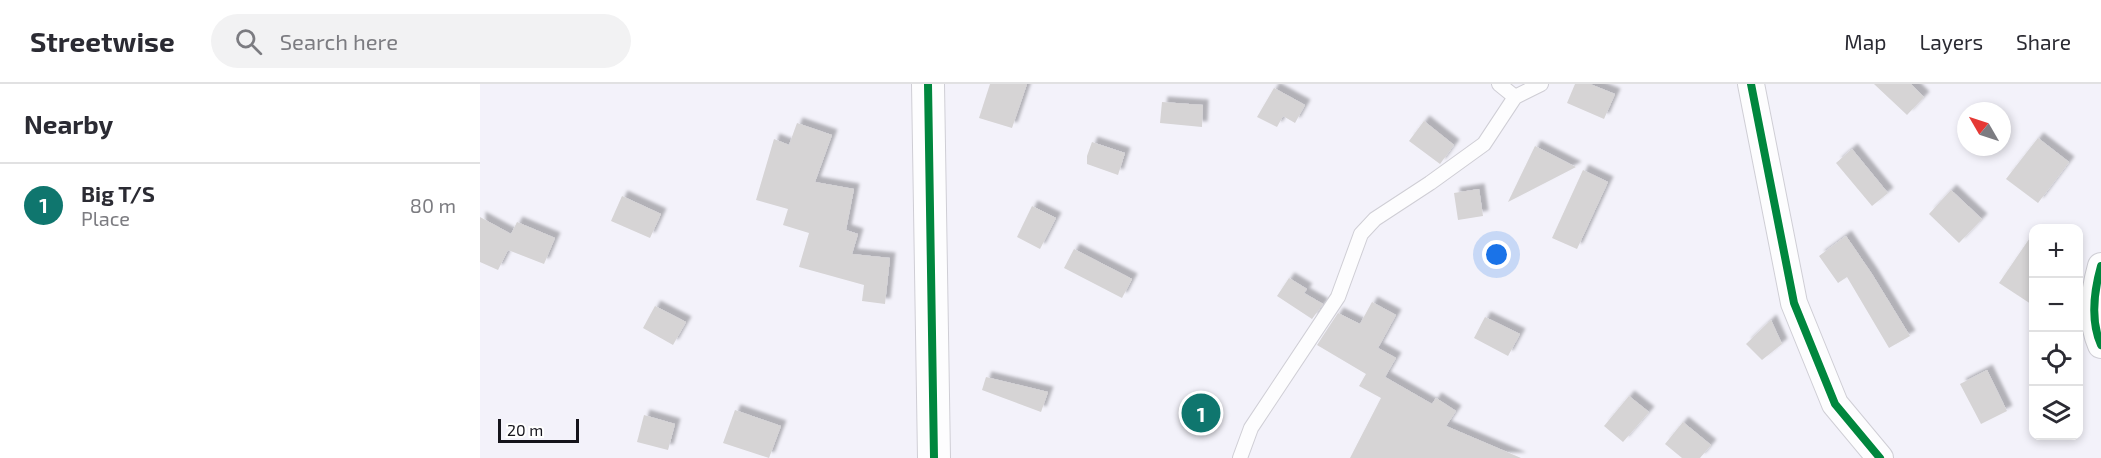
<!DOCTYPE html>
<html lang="en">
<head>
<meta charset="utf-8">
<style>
	body { margin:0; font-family:"Exo 2",sans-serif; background:#f2f2f3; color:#2b2b33 }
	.controls { position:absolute; right:18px; bottom:18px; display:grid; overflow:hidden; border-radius:12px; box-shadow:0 3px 9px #0003 }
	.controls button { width:54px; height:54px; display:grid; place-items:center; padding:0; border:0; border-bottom:2px solid #e1e1e2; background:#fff; color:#2b2b33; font:30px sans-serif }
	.compass { position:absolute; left:1477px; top:18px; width:54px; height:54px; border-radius:50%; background:#fff; box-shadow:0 3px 9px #0003; rotate:309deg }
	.scale { position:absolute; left:18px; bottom:15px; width:81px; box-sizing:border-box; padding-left:6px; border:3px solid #15141b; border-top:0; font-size:16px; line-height:21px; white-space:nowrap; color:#15141b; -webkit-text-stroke:4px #fff; paint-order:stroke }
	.you { position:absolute; left:1017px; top:171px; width:21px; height:21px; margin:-15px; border:4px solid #fff; border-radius:50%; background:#1a73e8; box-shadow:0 0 0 9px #1a73e833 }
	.badge { display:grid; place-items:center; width:39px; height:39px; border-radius:50%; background:#0f766e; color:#fff; font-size:20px; font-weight:700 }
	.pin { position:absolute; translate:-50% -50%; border:3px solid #fff; box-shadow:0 2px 6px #0006 }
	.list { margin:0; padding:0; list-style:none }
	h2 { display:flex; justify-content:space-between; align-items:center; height:78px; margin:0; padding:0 24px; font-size:26px }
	h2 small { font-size:20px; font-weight:400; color:#7c7c81 }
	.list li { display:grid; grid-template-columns:39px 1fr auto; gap:18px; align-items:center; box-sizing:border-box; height:84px; padding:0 24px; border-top:2px solid #e1e1e2 }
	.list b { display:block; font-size:22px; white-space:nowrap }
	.list p { margin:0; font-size:20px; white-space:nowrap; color:#7c7c81 }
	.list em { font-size:20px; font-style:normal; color:#7c7c81 }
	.icon { flex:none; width:33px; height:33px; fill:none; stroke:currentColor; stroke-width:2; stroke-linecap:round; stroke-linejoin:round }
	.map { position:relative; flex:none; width:1621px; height:374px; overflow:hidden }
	header { display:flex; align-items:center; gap:36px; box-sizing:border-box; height:84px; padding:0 30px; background:#fff; border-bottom:2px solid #e1e1e2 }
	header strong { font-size:28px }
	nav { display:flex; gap:33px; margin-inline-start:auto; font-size:21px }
	.search { width:420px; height:54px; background:#f2f2f3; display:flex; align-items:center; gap:15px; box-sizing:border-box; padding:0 21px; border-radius:33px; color:#7c7c81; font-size:22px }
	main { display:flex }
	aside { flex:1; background:#fff }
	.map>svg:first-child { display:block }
	.building { fill:#d6d4d5; filter:url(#shadow) }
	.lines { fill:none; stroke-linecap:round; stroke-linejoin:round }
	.service-casing { stroke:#cfced5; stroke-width:16 }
	.minor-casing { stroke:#cfced5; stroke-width:28 }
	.tertiary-casing { stroke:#cfced5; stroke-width:34 }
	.service { stroke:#fdfdfe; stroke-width:14 }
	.minor { stroke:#fdfdfe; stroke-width:26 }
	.tertiary { stroke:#fdfdfe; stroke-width:32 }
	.cycleway-casing { stroke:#fff; stroke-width:11 }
	.cycleway { stroke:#00873e; stroke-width:8 }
</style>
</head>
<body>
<header>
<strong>Streetwise</strong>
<div class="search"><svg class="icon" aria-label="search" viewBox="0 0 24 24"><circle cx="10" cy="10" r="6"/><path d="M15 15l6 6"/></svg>Search here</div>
<nav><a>Map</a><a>Layers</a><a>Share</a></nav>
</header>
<main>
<aside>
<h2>Nearby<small></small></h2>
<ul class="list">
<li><span class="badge">1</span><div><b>Big T/S</b><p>Place</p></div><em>80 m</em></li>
</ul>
</aside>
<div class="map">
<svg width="1621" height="374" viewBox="0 0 1621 374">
	<defs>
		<filter id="shadow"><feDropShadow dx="5.5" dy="-5.5" stdDeviation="1.5" flood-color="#0004"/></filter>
	</defs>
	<rect width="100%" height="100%" fill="#f3f2fa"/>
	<!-- building -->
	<g class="building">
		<polygon points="510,0 547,0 532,44 499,34"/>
		<polygon points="1095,0 1110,0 1135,10 1124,35 1087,19"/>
		<polygon points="1394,0 1431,0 1444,13 1427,31"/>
		<polygon points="794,4 825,21 815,39 803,32 797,43 777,33"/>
		<polygon points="682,18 723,21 722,43 680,39"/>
		<polygon points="944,37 974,61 960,80 929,57"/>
		<polygon points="317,39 352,51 335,98 374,105 366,146 378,150 372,170 410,174 405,220 382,217 384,201 319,183 329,149 303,141 308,125 276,116 294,55 309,61"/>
		<polygon points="1558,54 1589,78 1558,119 1526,95"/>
		<polygon points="612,58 645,69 638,91 607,80 607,72"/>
		<polygon points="1055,62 1096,83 1028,118"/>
		<polygon points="1372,65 1408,109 1392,122 1356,79"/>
		<polygon points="1103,86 1128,98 1097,165 1072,154"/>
		<polygon points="999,105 1003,132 978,136 974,109"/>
		<polygon points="1471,106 1502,135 1479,159 1449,130"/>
		<polygon points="142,112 181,130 170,154 131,137"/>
		<polygon points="552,122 576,134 560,165 537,153"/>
		<polygon points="0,133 31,150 37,138 75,154 64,180 28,166 18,186 0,178"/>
		<polygon points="1554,148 1554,222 1519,199"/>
		<polygon points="1366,152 1392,190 1430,252 1409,264 1367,193 1358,199 1339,172"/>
		<polygon points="594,165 652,195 642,214 584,184"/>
		<polygon points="809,194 827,205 824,209 843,220 832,235 797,212"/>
		<polygon points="892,218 916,231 898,264 916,274 905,293 952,320 956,314 976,327 966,342 1041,374 870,374 901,314 879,302 886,290 837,261 858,229 880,240"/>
		<polygon points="175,222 206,238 193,261 163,244"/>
		<polygon points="1005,233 1040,250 1028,272 994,254"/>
		<polygon points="1291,236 1302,260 1282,276 1266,260"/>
		<polygon points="1507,286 1527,327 1501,340 1480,300"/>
		<polygon points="506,293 568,308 561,328 502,306"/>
		<polygon points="1149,312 1169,328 1143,358 1124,342"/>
		<polygon points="255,326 301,342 289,374 243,359"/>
		<polygon points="164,331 195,340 188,366 157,358"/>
		<polygon points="1203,338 1231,361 1220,374 1202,374 1185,360"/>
	</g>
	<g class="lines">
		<defs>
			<g id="service">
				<polyline points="1019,0 1035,13"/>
				<polyline points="760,374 771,344 858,213 881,150 895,135 950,99 1004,60 1035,13 1061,0"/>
			</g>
			<g id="minor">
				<polyline points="1271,0 1314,219 1355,320 1400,374"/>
				<path d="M1621 182C1614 207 1610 236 1621 261"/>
			</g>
			<polyline id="tertiary" points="448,0 454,374"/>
		</defs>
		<!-- service casing -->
		<use href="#service" class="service-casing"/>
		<!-- minor casing -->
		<use href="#minor" class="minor-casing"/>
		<!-- tertiary casing -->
		<use href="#tertiary" class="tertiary-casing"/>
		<!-- service -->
		<use href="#service" class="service"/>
		<!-- minor -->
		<use href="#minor" class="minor"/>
		<!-- tertiary -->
		<use href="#tertiary" class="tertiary"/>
		<defs>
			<g id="cycleway">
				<polyline points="448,0 454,374"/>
				<polyline points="1271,0 1314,219 1355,320 1400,374"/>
				<path d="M1621 182C1614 207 1610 236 1621 261"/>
			</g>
		</defs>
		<!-- cycleway casing -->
		<use href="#cycleway" class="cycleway-casing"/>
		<!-- cycleway -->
		<use href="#cycleway" class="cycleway"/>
	</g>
</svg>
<div class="controls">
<button>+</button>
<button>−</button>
<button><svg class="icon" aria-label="locate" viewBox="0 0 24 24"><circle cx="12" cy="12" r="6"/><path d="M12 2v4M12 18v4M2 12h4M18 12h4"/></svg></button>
<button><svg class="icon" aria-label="layers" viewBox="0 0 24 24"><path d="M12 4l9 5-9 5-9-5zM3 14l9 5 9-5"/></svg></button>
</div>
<svg class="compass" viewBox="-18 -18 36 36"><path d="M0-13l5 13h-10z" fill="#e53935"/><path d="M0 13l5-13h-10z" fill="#7c7c81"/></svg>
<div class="scale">20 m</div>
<div class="you"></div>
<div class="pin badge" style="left:721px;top:329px">1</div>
</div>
</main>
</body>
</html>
